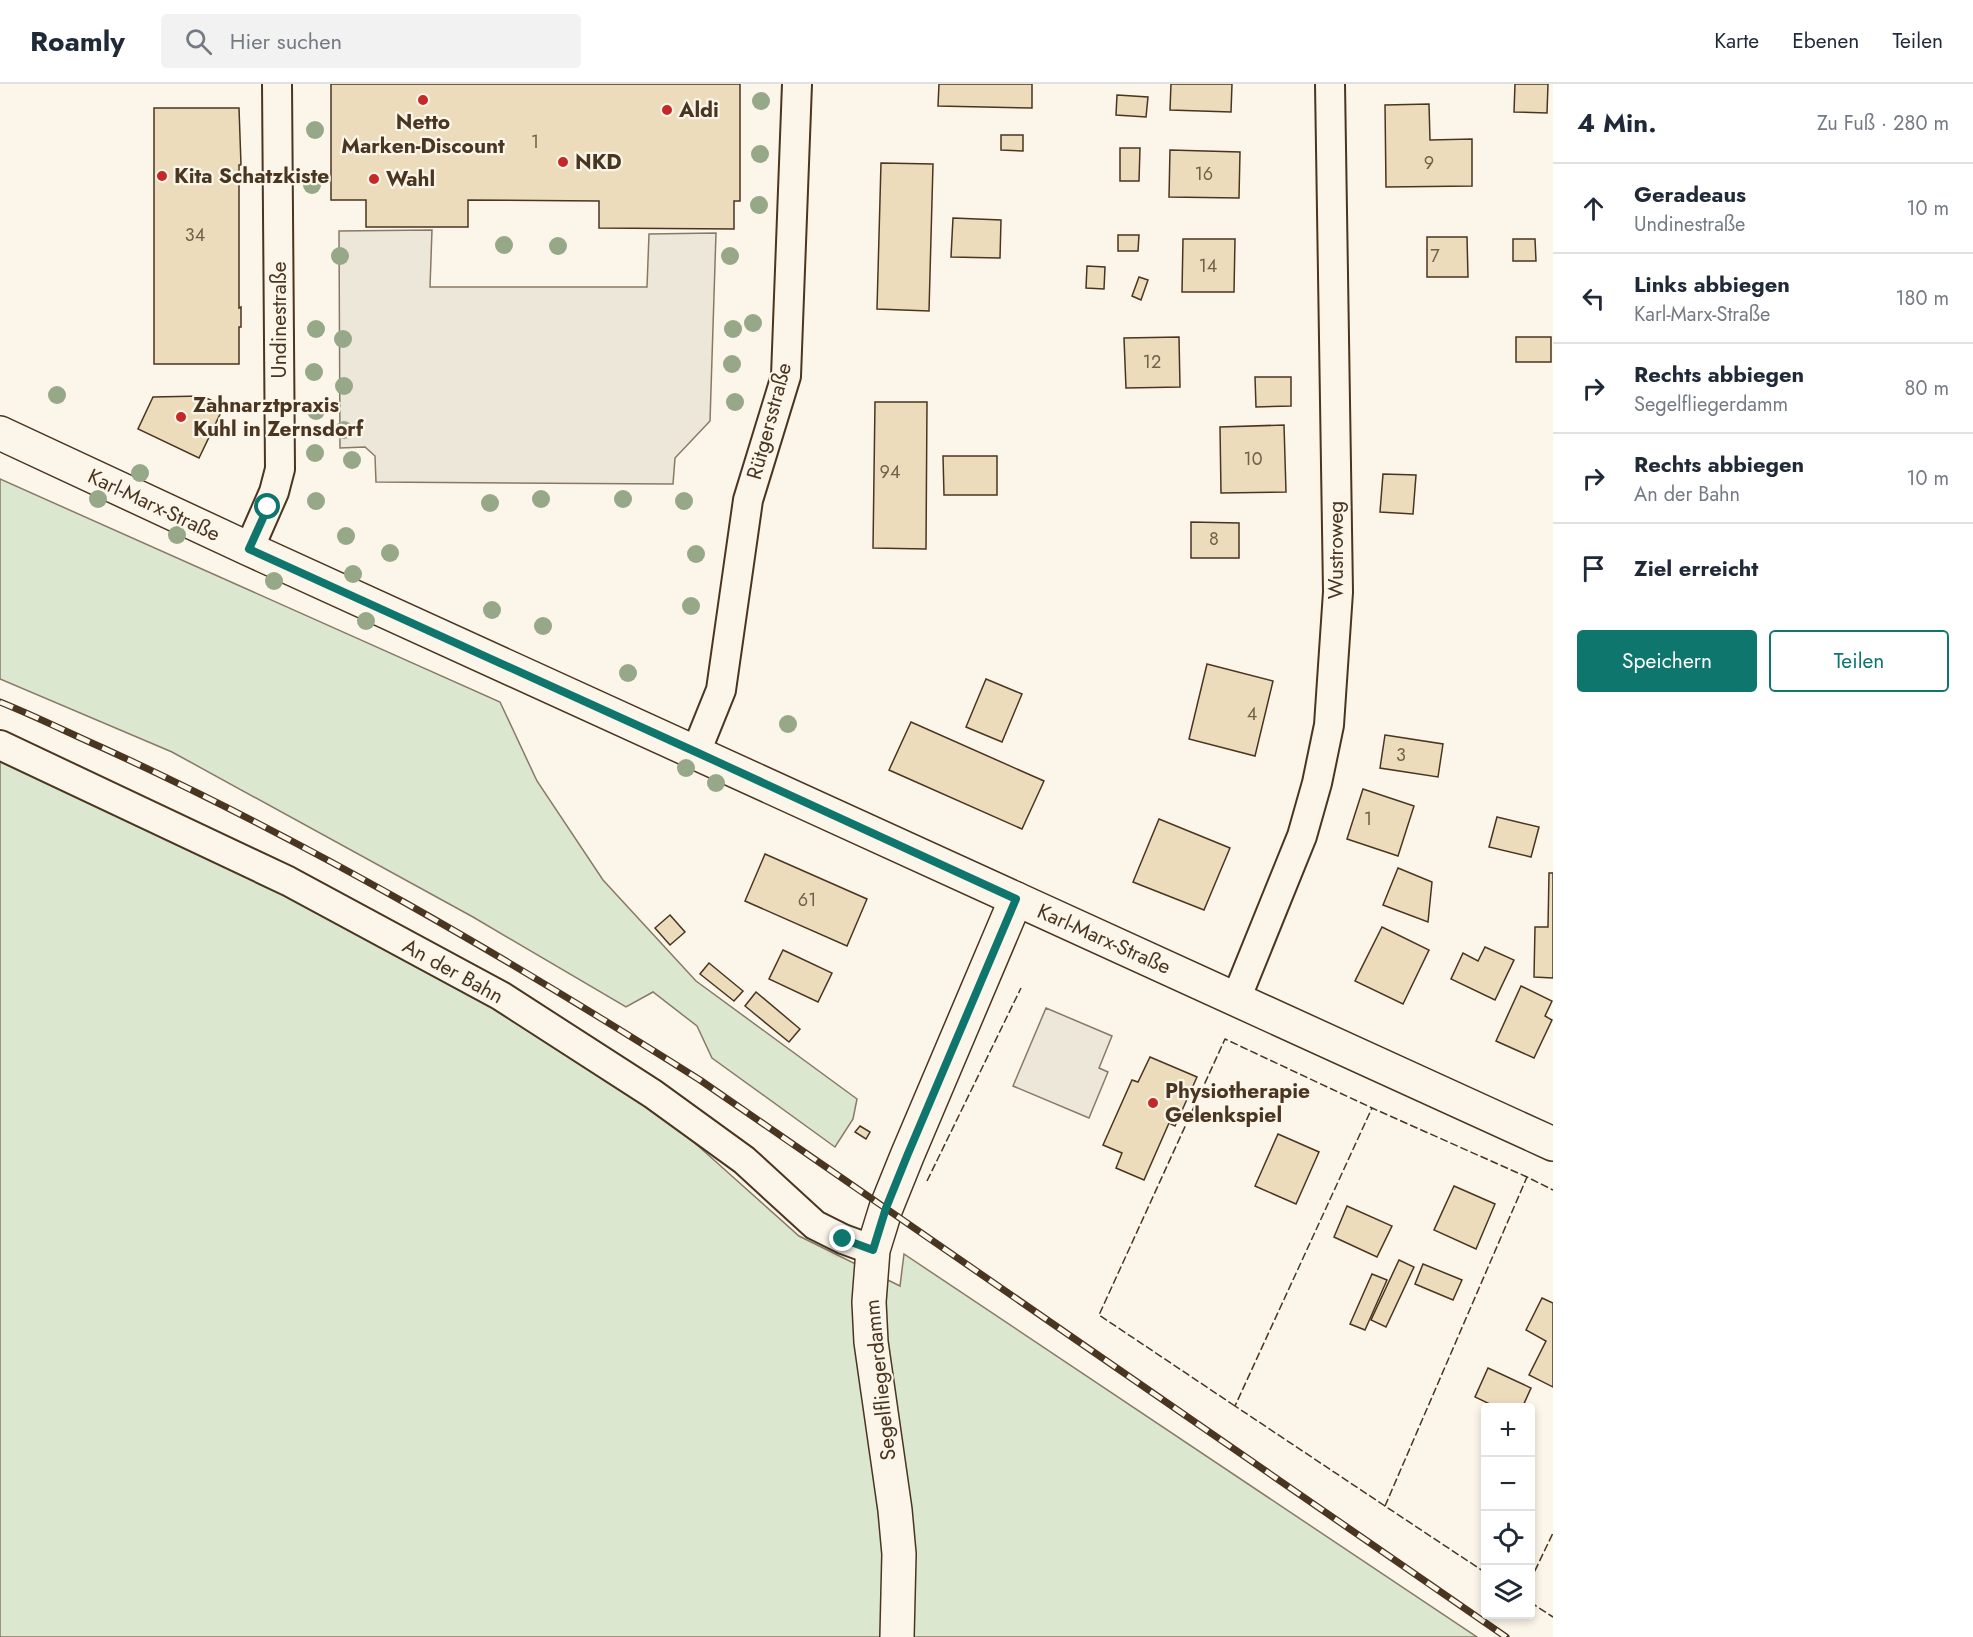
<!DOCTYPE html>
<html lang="de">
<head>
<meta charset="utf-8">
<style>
	body { margin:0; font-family:Jost,sans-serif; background:#f2f2f3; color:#1f2937 }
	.controls { position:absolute; right:18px; bottom:18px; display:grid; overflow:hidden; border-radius:6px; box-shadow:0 3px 9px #0003 }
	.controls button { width:54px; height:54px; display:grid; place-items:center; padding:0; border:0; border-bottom:2px solid #e0e1e3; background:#fff; color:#1f2937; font:30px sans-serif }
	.stop { position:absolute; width:18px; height:18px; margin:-14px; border:4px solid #0f766e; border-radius:50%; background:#fff }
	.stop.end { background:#0f766e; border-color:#fff; box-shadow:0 2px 6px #0008 }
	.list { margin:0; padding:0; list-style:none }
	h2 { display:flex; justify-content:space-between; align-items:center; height:78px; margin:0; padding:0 24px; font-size:26px }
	h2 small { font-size:20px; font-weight:400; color:#747a83 }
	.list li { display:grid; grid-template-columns:39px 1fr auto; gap:18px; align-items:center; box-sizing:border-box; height:90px; padding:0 24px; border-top:2px solid #e0e1e3 }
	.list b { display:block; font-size:22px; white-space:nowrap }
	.list p { margin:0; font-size:20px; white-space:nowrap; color:#747a83 }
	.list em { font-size:20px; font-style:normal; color:#747a83 }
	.actions { display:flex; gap:12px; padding:18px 24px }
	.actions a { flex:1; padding:14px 0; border:2px solid #0f766e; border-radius:6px; text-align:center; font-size:21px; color:#0f766e }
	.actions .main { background:#0f766e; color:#fff }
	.icon { flex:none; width:33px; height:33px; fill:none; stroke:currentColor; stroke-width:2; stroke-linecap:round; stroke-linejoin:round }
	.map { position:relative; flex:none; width:1553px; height:1553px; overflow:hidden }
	header { display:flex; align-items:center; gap:36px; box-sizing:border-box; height:84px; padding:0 30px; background:#fff; border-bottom:2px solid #e0e1e3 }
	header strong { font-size:28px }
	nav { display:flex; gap:33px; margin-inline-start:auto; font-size:21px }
	.search { width:420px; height:54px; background:#f2f2f3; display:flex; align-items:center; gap:15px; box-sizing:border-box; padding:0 21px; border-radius:6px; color:#747a83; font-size:22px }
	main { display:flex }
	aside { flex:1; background:#fff }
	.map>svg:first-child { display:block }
	.green { fill:#dce7d0; stroke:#887966; stroke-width:1.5 }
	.parking { fill:#ede7d9; stroke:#887966; stroke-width:1.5 }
	.building { fill:#ecdcbc; stroke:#4a3520; stroke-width:1.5 }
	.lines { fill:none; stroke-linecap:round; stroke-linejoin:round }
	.street-casing { stroke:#4a3520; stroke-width:32 }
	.secondary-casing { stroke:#4a3520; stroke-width:36 }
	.street { stroke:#fbf6e9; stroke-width:28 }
	.secondary { stroke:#fbf6e9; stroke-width:33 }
	.rail-casing { stroke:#4a3520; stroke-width:7 }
	.rail { stroke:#fbf6e9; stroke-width:4.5; stroke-dasharray:14; stroke-linecap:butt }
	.fence { stroke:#4a3520; stroke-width:1.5; stroke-dasharray:8 3; stroke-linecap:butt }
	.tree { fill:#96a887 }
	.route { stroke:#0f766e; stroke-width:8 }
	.poi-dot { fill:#c62828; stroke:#fbf6e9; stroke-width:2 }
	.labels { text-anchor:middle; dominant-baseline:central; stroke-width:4.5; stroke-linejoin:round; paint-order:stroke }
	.number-label { font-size:18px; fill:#725f47 }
	.poi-label { font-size:21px; font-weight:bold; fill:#4a3520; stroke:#fbf6e9; text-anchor:start }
	.street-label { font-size:21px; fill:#4a3520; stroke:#fbf6e9 }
</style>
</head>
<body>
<header>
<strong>Roamly</strong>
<div class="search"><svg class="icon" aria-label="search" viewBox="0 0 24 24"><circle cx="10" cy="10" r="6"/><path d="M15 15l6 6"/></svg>Hier suchen</div>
<nav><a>Karte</a><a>Ebenen</a><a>Teilen</a></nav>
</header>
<main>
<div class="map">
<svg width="1553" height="1553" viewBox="0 0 1553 1553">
	<rect width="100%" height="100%" fill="#fbf6e9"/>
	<!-- green -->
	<g class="green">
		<polygon points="0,395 500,618 537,697 603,796 696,897 857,1015 853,1035 835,1063 712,974 697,942 653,908 626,923 473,833 172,668 0,595"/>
		<polygon points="0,673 282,807 496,925 649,1018 799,1152 900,1202 904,1170 1477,1553 0,1553"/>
	</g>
	<!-- parking -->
	<g class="parking">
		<polygon points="432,146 430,203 647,203 649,150 716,149 710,337 675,374 673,400 376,398 375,372 365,363 340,364 339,147"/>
		<polygon points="1046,924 1112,952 1099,984 1108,988 1089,1034 1013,1002"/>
	</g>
	<!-- building -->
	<g class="building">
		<polygon points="331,0 740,0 740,117 734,117 734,145 599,144 599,117 468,116 468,143 366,143 366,116 331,116"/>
		<polygon points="939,0 1032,0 1032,24 938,22"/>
		<polygon points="1171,0 1232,0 1231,28 1170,26"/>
		<polygon points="1515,0 1548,0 1547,29 1514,28"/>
		<polygon points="1117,11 1148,13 1146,33 1116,31"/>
		<polygon points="1429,20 1430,56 1472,55 1472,102 1386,103 1385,21"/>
		<polygon points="154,24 239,24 241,81 239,81 239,224 241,223 241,243 239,243 239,280 154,280"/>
		<polygon points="1001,51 1023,51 1023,67 1001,66"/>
		<polygon points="1120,64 1140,64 1139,97 1120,97"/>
		<polygon points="1170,66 1240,68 1239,114 1169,113"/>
		<polygon points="881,79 933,80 929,227 877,225"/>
		<polygon points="953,134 1001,136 1000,174 951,173"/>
		<polygon points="1118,151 1139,151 1138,167 1118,167"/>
		<polygon points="1427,153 1467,153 1468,193 1427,193"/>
		<polygon points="1183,155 1235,155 1234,208 1182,208"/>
		<polygon points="1513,155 1535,155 1536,177 1513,177"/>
		<polygon points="1087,182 1105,183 1104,205 1086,204"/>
		<polygon points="1139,193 1148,196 1141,216 1132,212"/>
		<polygon points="1179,253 1180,303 1126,304 1124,254"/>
		<rect x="1516" y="253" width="35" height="25"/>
		<polygon points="1255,293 1291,293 1291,322 1256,323"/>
		<polygon points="202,312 224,322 199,374 138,345 153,313"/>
		<polygon points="875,318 927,318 926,465 873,464"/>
		<polygon points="1284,341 1286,408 1221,409 1220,343"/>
		<polygon points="943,372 997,372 997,411 944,411"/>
		<polygon points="1383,390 1416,391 1413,430 1380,428"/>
		<polygon points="1191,438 1239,439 1239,474 1191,474"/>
		<polygon points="1207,580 1273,597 1255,672 1189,655"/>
		<polygon points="986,595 1022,610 1002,658 966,643"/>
		<polygon points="911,638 1044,697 1022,745 889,686"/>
		<polygon points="1385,651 1443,660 1438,693 1380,684"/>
		<polygon points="1363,705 1414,722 1398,772 1347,755"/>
		<polygon points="1497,733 1539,743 1531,773 1489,763"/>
		<polygon points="1159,735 1230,764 1204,826 1133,798"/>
		<polygon points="765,770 867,815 847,862 745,817"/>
		<polygon points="1398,784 1432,798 1428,838 1383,821"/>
		<polygon points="1549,789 1553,789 1553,894 1534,893 1535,843 1548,843"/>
		<polygon points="670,831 685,848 670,861 655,844"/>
		<polygon points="1382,843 1429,866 1403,920 1355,897"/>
		<polygon points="1485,863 1514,876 1495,916 1451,895 1463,869 1478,877"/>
		<polygon points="783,866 832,889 818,918 769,895"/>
		<polygon points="709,879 743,907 734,917 700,890"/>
		<polygon points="1521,902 1552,917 1545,932 1552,936 1534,974 1496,957"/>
		<polygon points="756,908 800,945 789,958 745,922"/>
		<polygon points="1150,973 1197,993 1175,1042 1169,1039 1144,1096 1116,1084 1122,1069 1103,1061 1132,996 1138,998"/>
		<polygon points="860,1042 870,1048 866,1055 855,1048"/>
		<polygon points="1278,1050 1319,1068 1296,1120 1255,1102"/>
		<polygon points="1454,1102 1495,1120 1476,1165 1434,1146"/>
		<polygon points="1347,1122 1392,1142 1377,1173 1334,1153"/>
		<polygon points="1399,1176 1414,1183 1386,1243 1371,1236"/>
		<polygon points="1423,1180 1462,1196 1453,1216 1415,1200"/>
		<polygon points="1372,1190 1387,1196 1365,1246 1350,1240"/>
		<polygon points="1542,1214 1553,1219 1553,1303 1529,1291 1546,1257 1526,1246"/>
		<polygon points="1488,1284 1531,1304 1522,1324 1498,1324 1475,1313"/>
	</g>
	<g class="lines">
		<defs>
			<g id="street">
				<polyline points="249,465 274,408 280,385 277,0"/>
				<polyline points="0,661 288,797 501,912 653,1010 744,1076 815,1141 843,1155 873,1166"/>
				<polyline points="696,668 721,606 748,416 786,292 797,0"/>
				<polyline points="1236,915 1302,752 1317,699 1329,641 1338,508 1330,0"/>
			</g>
			<g id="secondary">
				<polyline points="0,349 249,465 1553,1060"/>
				<polyline points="897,1553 899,1470 895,1426 871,1258 869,1218 873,1166 886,1124 907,1072 1016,815"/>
			</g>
		</defs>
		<!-- street casing -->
		<use href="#street" class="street-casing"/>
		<!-- secondary casing -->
		<use href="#secondary" class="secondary-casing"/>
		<!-- street -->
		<use href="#street" class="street"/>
		<!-- secondary -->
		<use href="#secondary" class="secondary"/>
		<defs>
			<path id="rail" d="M0 618C35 632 69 649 103 664 311 759 507 874 700 996L1506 1553"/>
		</defs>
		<!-- rail casing -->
		<use href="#rail" class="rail-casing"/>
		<!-- rail -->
		<use href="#rail" class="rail"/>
		<!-- fence -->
		<g class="fence">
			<polyline points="927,1097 1021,904"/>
			<polyline points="1235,1322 1099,1231 1225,955 1372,1024"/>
			<polyline points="1385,1422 1235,1322 1372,1024 1527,1093"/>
			<polyline points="1486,1489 1385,1422 1527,1093 1553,1106"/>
			<polyline points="1530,1497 1553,1449"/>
			<polyline points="1530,1518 1553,1533"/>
		</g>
	</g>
	<!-- trees -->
	<g class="tree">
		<circle cx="761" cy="17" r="9"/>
		<circle cx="315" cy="46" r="9"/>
		<circle cx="760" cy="70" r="9"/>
		<circle cx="312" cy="101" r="9"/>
		<circle cx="759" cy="121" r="9"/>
		<circle cx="504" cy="161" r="9"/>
		<circle cx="558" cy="162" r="9"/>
		<circle cx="340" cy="172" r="9"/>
		<circle cx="730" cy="172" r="9"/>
		<circle cx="753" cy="239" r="9"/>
		<circle cx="316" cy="245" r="9"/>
		<circle cx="733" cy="245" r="9"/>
		<circle cx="343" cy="255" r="9"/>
		<circle cx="732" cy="280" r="9"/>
		<circle cx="314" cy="288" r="9"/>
		<circle cx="344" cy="302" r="9"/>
		<circle cx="57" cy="311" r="9"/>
		<circle cx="735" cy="318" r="9"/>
		<circle cx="316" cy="327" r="9"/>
		<circle cx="344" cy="346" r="9"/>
		<circle cx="315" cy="369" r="9"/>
		<circle cx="352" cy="376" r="9"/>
		<circle cx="140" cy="389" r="9"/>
		<circle cx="98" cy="415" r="9"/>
		<circle cx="541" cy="415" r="9"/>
		<circle cx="623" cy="415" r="9"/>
		<circle cx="316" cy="417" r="9"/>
		<circle cx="684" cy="417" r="9"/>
		<circle cx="490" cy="419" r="9"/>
		<circle cx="177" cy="451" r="9"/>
		<circle cx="346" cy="452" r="9"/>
		<circle cx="390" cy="469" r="9"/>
		<circle cx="696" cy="470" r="9"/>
		<circle cx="353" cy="490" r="9"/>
		<circle cx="274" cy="497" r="9"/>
		<circle cx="691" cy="522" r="9"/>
		<circle cx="492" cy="526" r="9"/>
		<circle cx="366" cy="537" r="9"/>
		<circle cx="543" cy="542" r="9"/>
		<circle cx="628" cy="589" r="9"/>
		<circle cx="788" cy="640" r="9"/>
		<circle cx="686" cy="684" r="9"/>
		<circle cx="716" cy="699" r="9"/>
	</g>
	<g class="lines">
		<!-- route -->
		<polyline class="route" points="268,423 249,465 696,668 1016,815 907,1072 886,1124 873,1166 843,1155"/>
	</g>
	<!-- markers -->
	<g class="poi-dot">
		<circle cx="423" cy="16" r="6"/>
		<circle cx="667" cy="26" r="6"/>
		<circle cx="563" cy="78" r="6"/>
		<circle cx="162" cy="92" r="6"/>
		<circle cx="374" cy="95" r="6"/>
		<circle cx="181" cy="333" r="6"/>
		<circle cx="1153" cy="1019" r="6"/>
	</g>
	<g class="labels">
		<!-- number labels -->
		<g class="number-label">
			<text x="535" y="58">1</text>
			<text x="1429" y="79">9</text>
			<text x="1204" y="90">16</text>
			<text x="195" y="151">34</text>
			<text x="1435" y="172">7</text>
			<text x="1208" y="182">14</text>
			<text x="1152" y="278">12</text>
			<text x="1253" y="375">10</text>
			<text x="890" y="388">94</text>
			<text x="1214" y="455">8</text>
			<text x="1252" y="630">4</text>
			<text x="1401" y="671">3</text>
			<text x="1368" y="735">1</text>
			<text x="807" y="816">61</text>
		</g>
		<!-- poi labels -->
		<g class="poi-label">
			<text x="679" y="26">Aldi</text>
			<text x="423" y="38" text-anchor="middle">Netto<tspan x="423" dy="24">Marken-Discount</tspan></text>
			<text x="575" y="78">NKD</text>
			<text x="174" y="92">Kita Schatzkiste</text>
			<text x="386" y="95">Wahl</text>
			<text x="193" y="321">Zahnarztpraxis<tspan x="193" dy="24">Kuhl in Zernsdorf</tspan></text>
			<text x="1165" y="1007">Physiotherapie<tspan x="1165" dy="24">Gelenkspiel</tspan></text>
		</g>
		<!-- street labels -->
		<g class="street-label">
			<text transform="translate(279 236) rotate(-90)">Undinestraße</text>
			<text transform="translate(769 337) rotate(-75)">Rütgersstraße</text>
			<text transform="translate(154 421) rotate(25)">Karl-Marx-Straße</text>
			<text transform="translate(1336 466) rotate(-90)">Wustroweg</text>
			<text transform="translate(1104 855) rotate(24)">Karl-Marx-Straße</text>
			<text transform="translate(453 887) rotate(29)">An der Bahn</text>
			<text transform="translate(880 1296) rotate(-96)">Segelfliegerdamm</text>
		</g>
	</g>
</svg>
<div class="controls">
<button>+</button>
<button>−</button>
<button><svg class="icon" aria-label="locate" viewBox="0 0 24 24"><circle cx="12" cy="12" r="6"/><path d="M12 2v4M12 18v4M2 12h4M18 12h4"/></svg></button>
<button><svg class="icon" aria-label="layers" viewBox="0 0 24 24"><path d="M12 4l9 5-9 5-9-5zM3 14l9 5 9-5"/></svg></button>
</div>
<div class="stop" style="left:268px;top:423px"></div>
<div class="stop end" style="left:843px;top:1155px"></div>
</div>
<aside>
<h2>4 Min.<small>Zu Fuß · 280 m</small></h2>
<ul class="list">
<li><svg class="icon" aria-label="ahead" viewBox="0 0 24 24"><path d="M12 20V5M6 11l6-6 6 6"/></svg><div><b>Geradeaus</b><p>Undinestraße</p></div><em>10 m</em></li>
<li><svg class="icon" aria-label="left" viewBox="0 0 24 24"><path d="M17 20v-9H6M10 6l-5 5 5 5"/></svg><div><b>Links abbiegen</b><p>Karl-Marx-Straße</p></div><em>180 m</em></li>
<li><svg class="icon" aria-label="right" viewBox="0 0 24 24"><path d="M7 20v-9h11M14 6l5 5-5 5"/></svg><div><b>Rechts abbiegen</b><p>Segelfliegerdamm</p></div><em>80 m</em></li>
<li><svg class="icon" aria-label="right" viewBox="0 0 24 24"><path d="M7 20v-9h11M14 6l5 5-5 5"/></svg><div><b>Rechts abbiegen</b><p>An der Bahn</p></div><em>10 m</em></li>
<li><svg class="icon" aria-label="arrive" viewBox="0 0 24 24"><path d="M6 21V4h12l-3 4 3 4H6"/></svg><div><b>Ziel erreicht</b></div></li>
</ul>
<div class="actions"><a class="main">Speichern</a><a>Teilen</a></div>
</aside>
</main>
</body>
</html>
